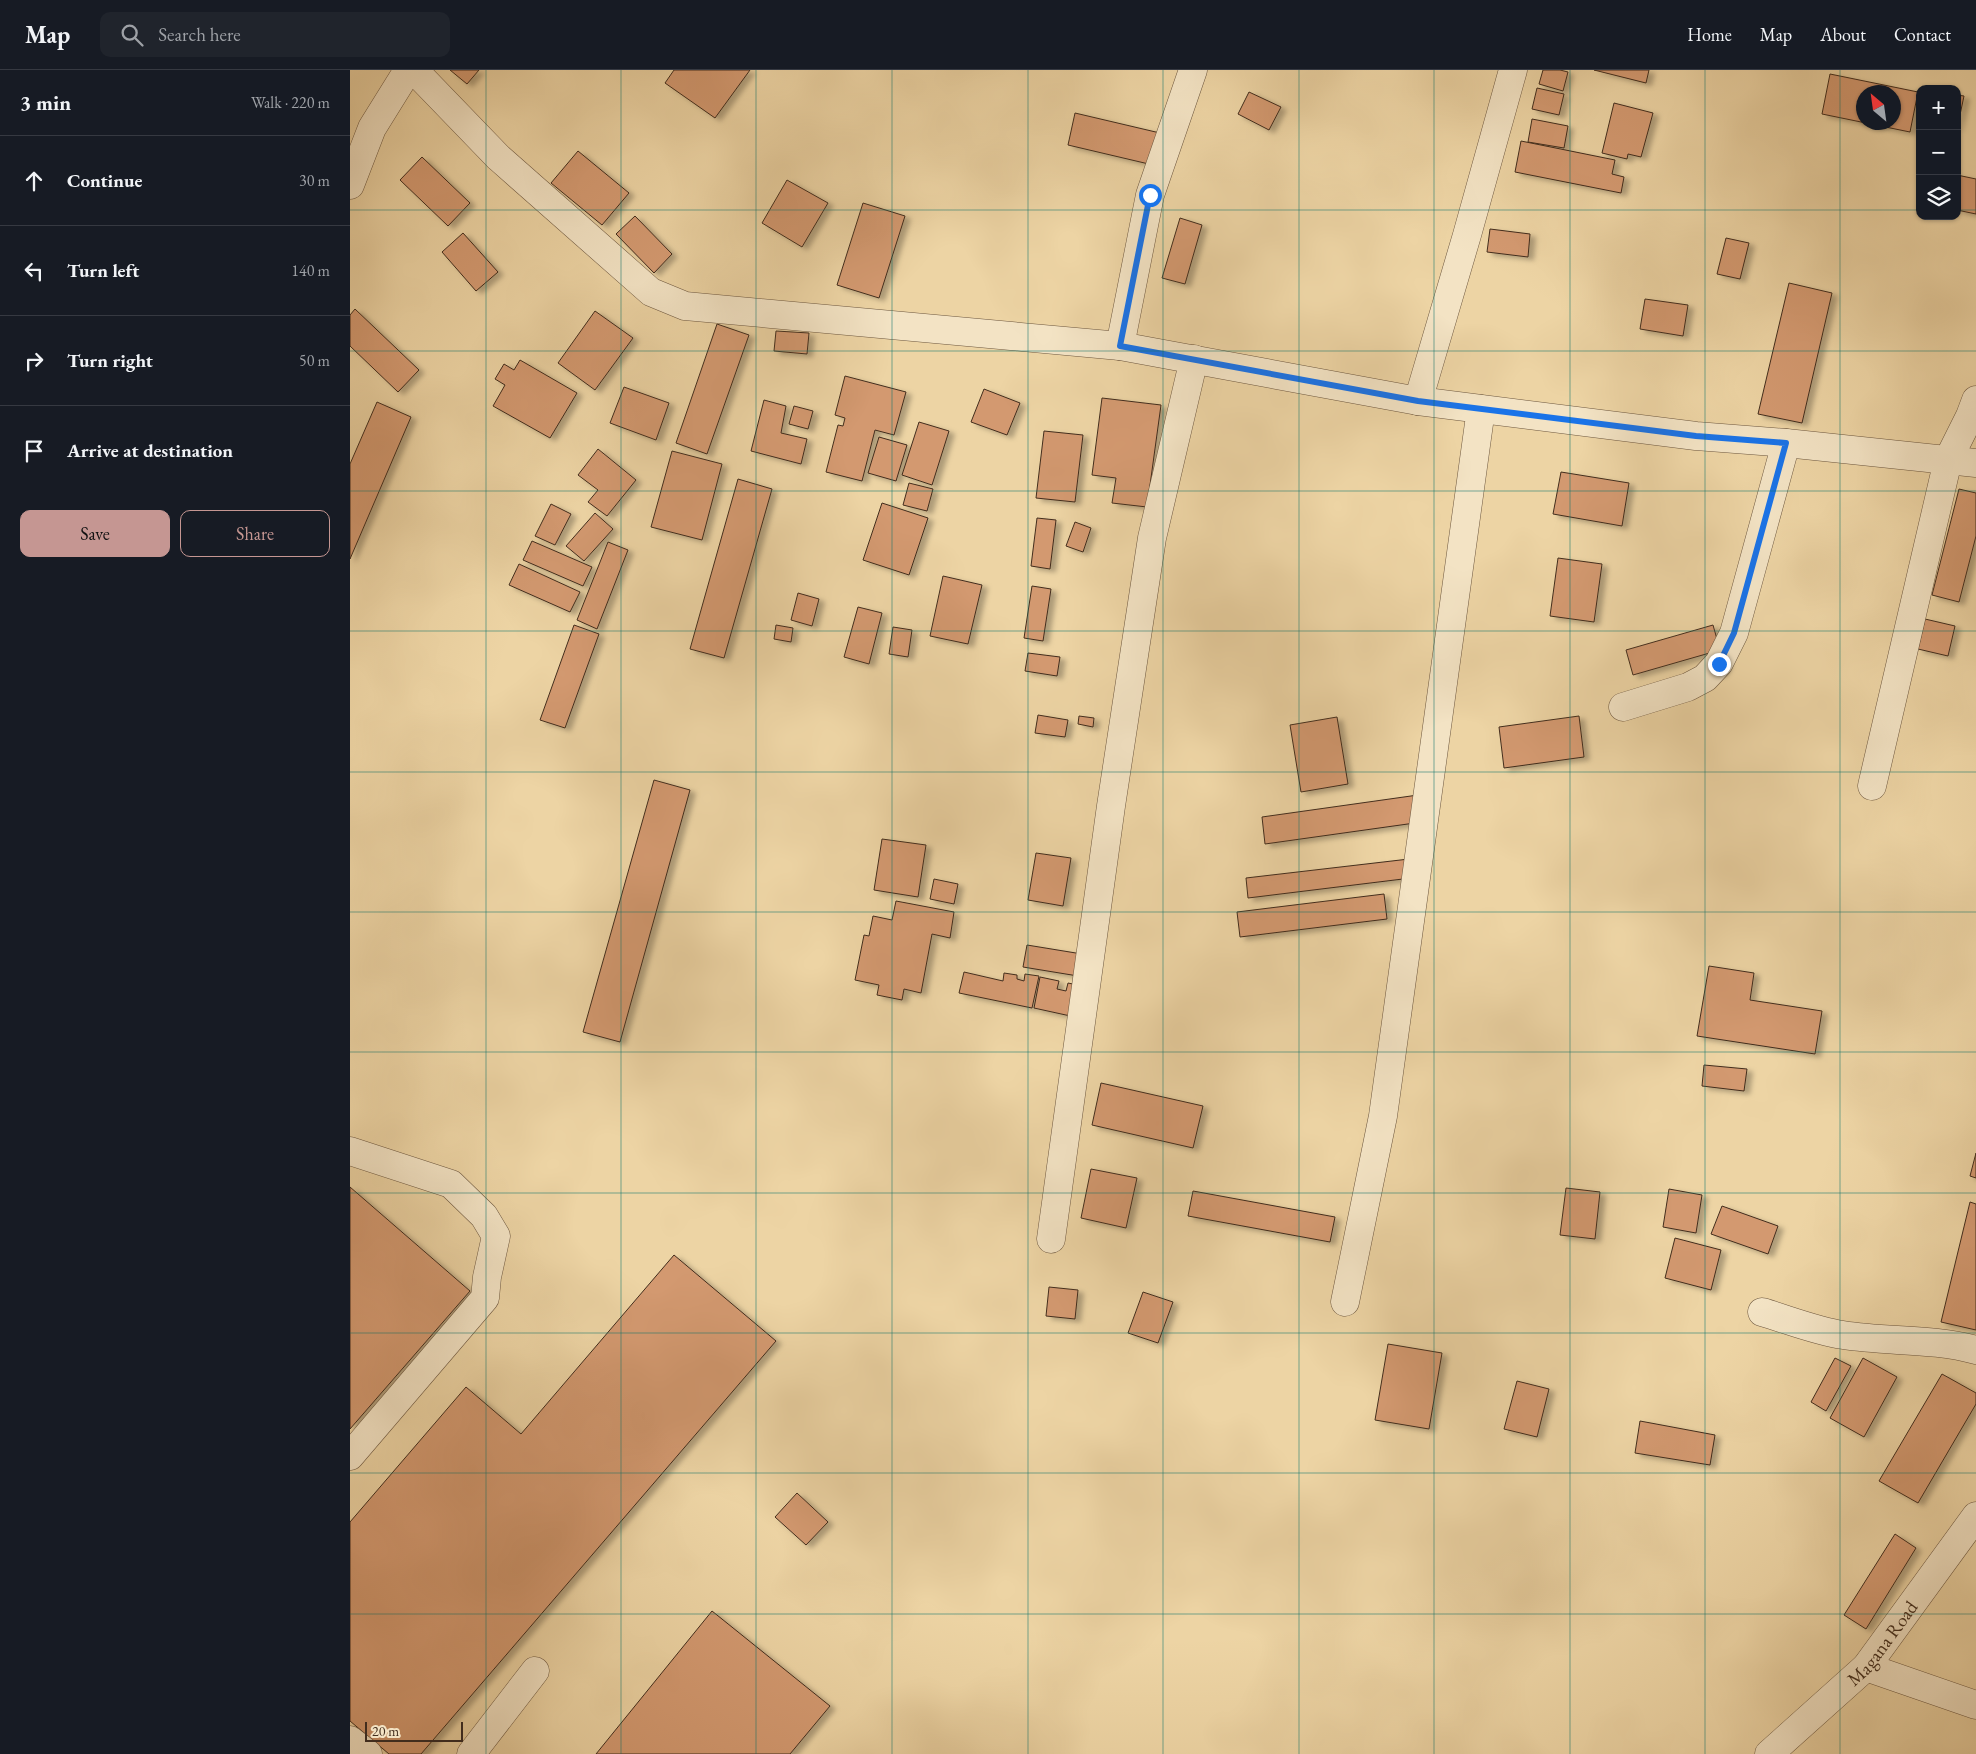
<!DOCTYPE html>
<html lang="en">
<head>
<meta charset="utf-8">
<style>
	body { margin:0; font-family:"EB Garamond",serif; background:#20242c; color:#f1f3f6 }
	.controls { position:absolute; right:15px; top:15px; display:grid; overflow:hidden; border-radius:10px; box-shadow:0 1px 4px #0004 }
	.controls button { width:45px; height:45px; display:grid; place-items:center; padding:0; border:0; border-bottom:1px solid #363941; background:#171b24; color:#f1f3f6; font:25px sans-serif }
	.compass { position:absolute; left:1506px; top:15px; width:45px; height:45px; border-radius:50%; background:#171b24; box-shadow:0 1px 4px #0004; rotate:331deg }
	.scale { position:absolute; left:15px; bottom:12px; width:98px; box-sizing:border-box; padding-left:5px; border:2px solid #422d1d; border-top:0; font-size:14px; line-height:18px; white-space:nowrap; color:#422d1d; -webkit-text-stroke:4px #f3e3c4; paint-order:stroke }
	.stop { position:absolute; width:15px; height:15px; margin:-11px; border:4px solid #1a73e8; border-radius:50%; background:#fff }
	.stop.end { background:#1a73e8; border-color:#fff; box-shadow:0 1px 5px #0008 }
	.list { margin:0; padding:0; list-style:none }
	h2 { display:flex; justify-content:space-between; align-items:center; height:65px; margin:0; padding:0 20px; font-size:21px }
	h2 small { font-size:16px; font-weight:400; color:#9ea1a6 }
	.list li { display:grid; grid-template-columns:32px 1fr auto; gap:15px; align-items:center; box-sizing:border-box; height:90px; padding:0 20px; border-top:1px solid #363941 }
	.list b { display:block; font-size:19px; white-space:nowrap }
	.list em { font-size:16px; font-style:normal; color:#9ea1a6 }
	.actions { display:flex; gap:10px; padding:15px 20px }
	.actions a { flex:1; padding:11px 0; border:1px solid #c59692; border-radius:10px; text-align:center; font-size:18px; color:#c59692 }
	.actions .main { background:#c59692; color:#111 }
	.icon { flex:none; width:28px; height:28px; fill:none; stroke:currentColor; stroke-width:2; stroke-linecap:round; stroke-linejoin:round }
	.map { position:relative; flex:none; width:1626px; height:1684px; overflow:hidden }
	header { display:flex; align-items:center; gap:30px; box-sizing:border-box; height:70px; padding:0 25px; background:#171b24; border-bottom:1px solid #363941 }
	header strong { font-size:24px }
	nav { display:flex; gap:28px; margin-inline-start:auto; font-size:18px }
	.search { width:350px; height:45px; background:#20242c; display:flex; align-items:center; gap:12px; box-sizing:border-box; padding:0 18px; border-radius:10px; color:#9ea1a6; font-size:19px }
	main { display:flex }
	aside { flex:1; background:#171b24 }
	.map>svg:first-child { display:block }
	.building { fill:#d39970; stroke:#422d1d; fill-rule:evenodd; filter:url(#shadow) }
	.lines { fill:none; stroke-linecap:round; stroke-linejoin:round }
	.minor-casing { stroke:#6d573f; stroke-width:29 }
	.minor { stroke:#f3e3c4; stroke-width:28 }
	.route { stroke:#1a73e8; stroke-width:6 }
	.grid { fill:none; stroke:#0f766e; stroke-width:1; stroke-opacity:0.55 }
	.labels { text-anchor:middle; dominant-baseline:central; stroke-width:4; stroke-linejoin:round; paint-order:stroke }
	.street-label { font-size:19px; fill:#422d1d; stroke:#f3e3c4 }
</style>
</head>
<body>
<header>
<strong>Map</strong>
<div class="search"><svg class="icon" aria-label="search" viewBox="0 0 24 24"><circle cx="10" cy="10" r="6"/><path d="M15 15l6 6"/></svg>Search here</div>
<nav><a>Home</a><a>Map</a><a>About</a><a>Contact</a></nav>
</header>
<main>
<aside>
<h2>3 min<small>Walk · 220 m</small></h2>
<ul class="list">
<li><svg class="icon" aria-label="ahead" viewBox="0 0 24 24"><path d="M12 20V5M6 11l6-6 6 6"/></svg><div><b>Continue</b></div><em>30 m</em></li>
<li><svg class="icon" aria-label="left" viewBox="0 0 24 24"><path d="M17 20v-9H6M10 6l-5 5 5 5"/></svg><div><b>Turn left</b></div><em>140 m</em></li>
<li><svg class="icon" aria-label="right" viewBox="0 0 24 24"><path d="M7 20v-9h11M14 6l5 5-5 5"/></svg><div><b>Turn right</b></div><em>50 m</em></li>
<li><svg class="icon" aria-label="arrive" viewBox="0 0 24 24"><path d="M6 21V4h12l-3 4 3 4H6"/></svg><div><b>Arrive at destination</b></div></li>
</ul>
<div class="actions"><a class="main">Save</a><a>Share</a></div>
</aside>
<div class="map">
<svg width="1626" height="1684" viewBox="0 0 1626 1684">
	<defs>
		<filter id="shadow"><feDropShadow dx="5.5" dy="3" stdDeviation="2.5" flood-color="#0004"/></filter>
	</defs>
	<rect width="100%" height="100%" fill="#edd4a4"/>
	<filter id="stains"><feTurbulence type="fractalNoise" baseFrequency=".004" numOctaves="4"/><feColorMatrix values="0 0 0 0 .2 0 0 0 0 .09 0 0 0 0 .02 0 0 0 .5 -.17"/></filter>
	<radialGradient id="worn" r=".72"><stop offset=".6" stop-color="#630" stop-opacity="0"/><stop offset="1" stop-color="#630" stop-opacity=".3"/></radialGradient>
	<!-- building -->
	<g class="building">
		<polygon points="100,0 129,0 117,14"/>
		<polygon points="324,0 400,0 365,48 315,13"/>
		<polygon points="1193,0 1210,0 1218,2 1213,21 1189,14"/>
		<polygon points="1244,0 1299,0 1296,13"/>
		<path d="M1480 4 1568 22 1560 62 1472 44ZM1514 22H1544V52H1514Z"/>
		<polygon points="1187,18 1214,24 1209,45 1182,39"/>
		<polygon points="899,22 931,37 919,60 888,44"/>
		<polygon points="1607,25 1614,26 1607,59"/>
		<polygon points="1264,33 1303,43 1291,87 1278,84 1277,89 1252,83"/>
		<polygon points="725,43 810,63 803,95 718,75"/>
		<polygon points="1182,49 1218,56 1214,78 1178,72"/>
		<polygon points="1171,71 1265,90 1262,104 1274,107 1271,123 1165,102"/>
		<polygon points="228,81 279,123 252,155 201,113"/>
		<polygon points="72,87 120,133 98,156 50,110"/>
		<polygon points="1607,105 1626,109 1626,144 1607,140"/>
		<polygon points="437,110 478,133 452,177 412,153"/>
		<polygon points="513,133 555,146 529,228 487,215"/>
		<polygon points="285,146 322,184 304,203 266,164"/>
		<polygon points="830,148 852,155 835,214 812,208"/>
		<polygon points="1140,159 1180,164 1178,187 1137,182"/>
		<polygon points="113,163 148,202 126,221 92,182"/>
		<polygon points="1376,168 1399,173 1390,209 1367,204"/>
		<polygon points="1439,213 1482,223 1452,353 1408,344"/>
		<polygon points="1295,229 1338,235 1333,266 1290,259"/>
		<polygon points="5,239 69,300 48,322 0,276 0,245"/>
		<polygon points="245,241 283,268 245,320 208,293"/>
		<polygon points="367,254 399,265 357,384 326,373"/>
		<polygon points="426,261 459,263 457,284 424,281"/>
		<polygon points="170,290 227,323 200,368 143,336 155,315 145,309 154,294 164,300"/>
		<polygon points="495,306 556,322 544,365 525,360 512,411 476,402 488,355 493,356 495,348 485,345"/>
		<polygon points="274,317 319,333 306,370 260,353"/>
		<polygon points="634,319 670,333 657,365 621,352"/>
		<polygon points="752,328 811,335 797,437 762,433 766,408 742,405"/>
		<polygon points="414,330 436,336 431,363 457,369 451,394 401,381"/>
		<polygon points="27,332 61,347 0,489 0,394"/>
		<polygon points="444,336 463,341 458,359 439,354"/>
		<polygon points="569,352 599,361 582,415 552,405"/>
		<polygon points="694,361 733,365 725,432 686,428"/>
		<polygon points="529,367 557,375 546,411 518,403"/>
		<polygon points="248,379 286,410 257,446 238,432 248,420 228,405"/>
		<polygon points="322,381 372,394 352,470 301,457"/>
		<polygon points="1211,402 1279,413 1272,456 1203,444"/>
		<polygon points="388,409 422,419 374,588 340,579"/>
		<polygon points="559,413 583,419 577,441 553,435"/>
		<polygon points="1609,419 1626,423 1626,466 1609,532 1582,525"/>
		<polygon points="532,433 578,448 559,505 513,490"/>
		<polygon points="201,434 221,444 205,475 185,466"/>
		<polygon points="245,443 263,459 234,491 216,476"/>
		<polygon points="687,448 706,450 700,499 681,496"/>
		<polygon points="725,452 741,458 733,482 716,476"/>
		<polygon points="182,471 242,497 233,516 173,490"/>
		<polygon points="258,472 278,480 247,559 227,550"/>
		<polygon points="1208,488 1252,494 1244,552 1200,546"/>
		<polygon points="169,494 230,522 220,542 159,515"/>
		<polygon points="593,506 632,515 618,574 580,566"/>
		<polygon points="682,516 701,519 693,571 674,568"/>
		<polygon points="448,523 469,529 462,556 441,550"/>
		<polygon points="508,537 532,543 519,594 494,587"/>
		<polygon points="1575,549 1605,556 1598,586 1568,579"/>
		<polygon points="224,555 249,564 215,658 190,650"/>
		<polygon points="426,555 443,558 441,572 424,569"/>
		<polygon points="1363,555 1370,580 1283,605 1276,580"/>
		<polygon points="543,557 562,560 558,587 539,584"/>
		<polygon points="678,583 710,587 707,606 675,601"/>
		<polygon points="688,645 718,650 715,667 685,663"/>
		<polygon points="729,646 744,648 743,657 728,654"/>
		<polygon points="1229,646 1234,687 1154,698 1149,657"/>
		<polygon points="987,647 998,714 951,722 940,655"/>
		<polygon points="304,710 340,720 270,972 233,962"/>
		<polygon points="1068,725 1072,752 915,774 912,747"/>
		<polygon points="532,769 576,775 568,827 524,820"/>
		<polygon points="686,783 721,788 713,836 678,830"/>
		<polygon points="1059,789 1061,808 898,828 896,808"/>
		<polygon points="584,809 608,814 604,834 580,829"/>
		<polygon points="1034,824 1037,849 890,867 887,842"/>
		<polygon points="546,831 604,842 600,868 582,864 571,923 554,919 552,930 527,925 529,915 505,910 514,865 519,866 523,846 542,850"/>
		<polygon points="677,875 732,884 728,906 673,897"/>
		<polygon points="1359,896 1404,903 1400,930 1472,941 1465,984 1347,966"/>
		<polygon points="614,902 653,911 654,903 667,905 667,909 674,911 675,904 689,906 682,938 609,923"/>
		<polygon points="690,907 709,911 707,919 716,921 718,913 732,916 725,947 684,938"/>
		<polygon points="1354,995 1397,999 1394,1021 1352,1016"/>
		<polygon points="751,1013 853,1036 843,1078 742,1055"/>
		<polygon points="1626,1083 1626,1108 1620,1106"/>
		<polygon points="741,1099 787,1108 776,1158 731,1148"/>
		<polygon points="0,1117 120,1221 0,1359"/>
		<polygon points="1216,1118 1250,1122 1245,1169 1210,1165"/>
		<polygon points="1319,1119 1352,1125 1346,1163 1313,1157"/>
		<polygon points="843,1121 985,1147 980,1172 838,1146"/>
		<polygon points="1620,1132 1626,1134 1626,1260 1591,1252"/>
		<polygon points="1372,1136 1428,1156 1418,1184 1361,1164"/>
		<polygon points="1325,1168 1371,1180 1361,1220 1315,1208"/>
		<polygon points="324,1185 426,1271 71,1684 39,1684 0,1651 0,1452 116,1317 171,1364"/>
		<polygon points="699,1217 728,1220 725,1249 696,1246"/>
		<polygon points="793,1222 823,1232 808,1273 778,1263"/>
		<polygon points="1038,1274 1092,1283 1079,1359 1025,1350"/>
		<polygon points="1485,1288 1501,1296 1476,1341 1461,1332"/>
		<polygon points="1513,1288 1547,1307 1514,1367 1480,1348"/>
		<polygon points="1592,1304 1626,1323 1626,1334 1568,1433 1529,1411"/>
		<polygon points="1167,1311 1199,1319 1187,1367 1154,1359"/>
		<polygon points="1290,1351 1365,1365 1360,1395 1285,1383"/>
		<polygon points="447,1423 478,1452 456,1475 425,1447"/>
		<polygon points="1545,1464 1566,1478 1516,1559 1494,1545"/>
		<polygon points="362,1541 480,1636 440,1684 246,1684"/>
	</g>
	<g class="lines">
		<defs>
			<g id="minor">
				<polyline points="64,0 148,87 301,222 335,236 770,276 1068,331 1346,366 1436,373 1626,393"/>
				<polyline points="0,115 22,58 58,0"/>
				<polyline points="770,276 800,125 843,0"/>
				<polyline points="1068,331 1117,165 1163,0"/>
				<polyline points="1273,637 1338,617 1355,608 1369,593 1384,563 1436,373"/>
				<polyline points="1522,716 1598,390 1620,346 1626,330"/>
				<polyline points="0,1081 101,1114 134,1146 146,1166 137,1207 135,1228 0,1386"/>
				<polyline points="701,1169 761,736 802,468 844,289"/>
				<polyline points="995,1232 1033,1046 1131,339"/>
				<path d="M1412 1242C1439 1250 1466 1261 1493 1265 1537 1272 1583 1268 1626 1280"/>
				<polyline points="1516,1597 1626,1635"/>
				<polyline points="0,1670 18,1684"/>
				<polyline points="121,1684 185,1601"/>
				<path id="s1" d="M1419 1684 1516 1597 1626 1446"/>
			</g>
		</defs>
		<!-- minor casing -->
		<use href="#minor" class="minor-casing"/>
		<!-- minor -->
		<use href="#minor" class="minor"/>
	</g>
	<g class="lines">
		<!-- route -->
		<polyline class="route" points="800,125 770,276 1068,331 1346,366 1436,373 1384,563 1369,594"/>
	</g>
	<!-- grid -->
	<path class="grid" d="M136 0V1684M271 0V1684M406 0V1684M542 0V1684M678 0V1684M813 0V1684M949 0V1684M1084 0V1684M1220 0V1684M1355 0V1684M1490 0V1684M0 140H1570M1607 140H1626M0 281H1626M0 421H1626M0 561H1626M0 702H1626M0 842H1626M0 982H1626M0 1123H1626M0 1263H1626M0 1403H1626M0 1544H1626"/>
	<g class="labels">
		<!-- street labels -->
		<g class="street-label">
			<text stroke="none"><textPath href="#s1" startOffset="159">Magana Road</textPath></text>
		</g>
	</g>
	<rect width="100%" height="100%" filter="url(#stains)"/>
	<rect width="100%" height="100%" fill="url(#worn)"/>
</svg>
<div class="controls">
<button>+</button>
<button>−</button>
<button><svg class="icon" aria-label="layers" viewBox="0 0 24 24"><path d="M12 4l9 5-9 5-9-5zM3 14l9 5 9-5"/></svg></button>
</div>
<svg class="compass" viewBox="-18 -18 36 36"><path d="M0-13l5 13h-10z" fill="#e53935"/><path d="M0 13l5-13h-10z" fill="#9ea1a6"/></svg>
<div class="scale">20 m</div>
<div class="stop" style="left:800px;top:125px"></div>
<div class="stop end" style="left:1369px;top:594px"></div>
</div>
</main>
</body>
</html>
